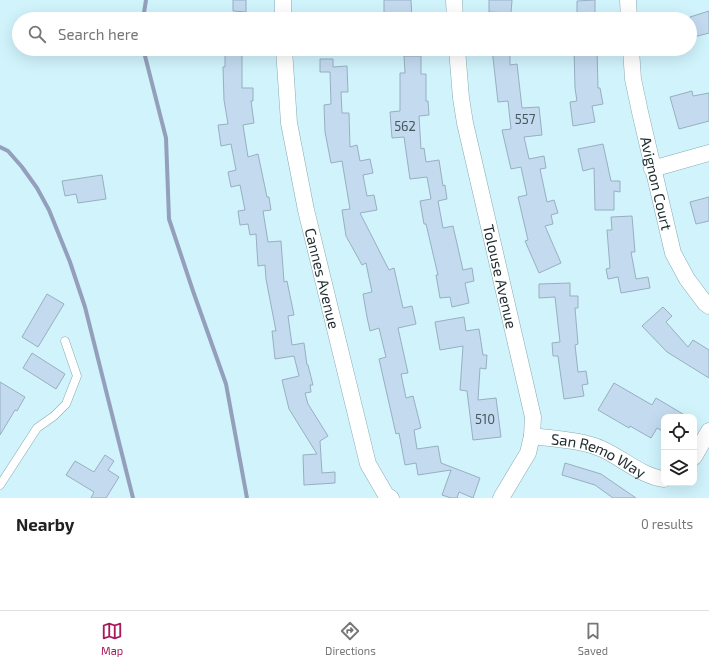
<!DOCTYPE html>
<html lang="en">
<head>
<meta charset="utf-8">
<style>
	body { margin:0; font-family:"Exo 2",sans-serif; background:#f6f6f6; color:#222 }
	.controls { position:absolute; right:12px; bottom:12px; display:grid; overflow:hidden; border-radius:8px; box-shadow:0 4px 16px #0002 }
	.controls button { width:36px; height:36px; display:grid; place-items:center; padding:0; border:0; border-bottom:1px solid #e0e0e0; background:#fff; color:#222; font:20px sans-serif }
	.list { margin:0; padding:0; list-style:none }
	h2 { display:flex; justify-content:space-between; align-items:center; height:52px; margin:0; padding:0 16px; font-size:17px }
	h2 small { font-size:13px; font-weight:400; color:#767676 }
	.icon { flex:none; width:22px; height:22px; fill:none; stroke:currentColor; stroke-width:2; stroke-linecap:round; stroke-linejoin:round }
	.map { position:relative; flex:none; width:709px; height:498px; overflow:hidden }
	.search { position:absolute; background:#fff; box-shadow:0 4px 16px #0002; left:12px; right:12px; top:12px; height:44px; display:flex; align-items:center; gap:10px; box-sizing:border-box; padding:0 14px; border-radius:22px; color:#767676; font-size:15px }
	.sheet { height:112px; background:#fff }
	nav { display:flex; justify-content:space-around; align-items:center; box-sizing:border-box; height:56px; border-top:1px solid #e0e0e0; background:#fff; font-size:11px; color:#767676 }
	nav a { display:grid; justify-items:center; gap:2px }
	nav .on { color:#a71a5b }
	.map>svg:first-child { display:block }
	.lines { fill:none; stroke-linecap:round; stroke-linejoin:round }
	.stream { stroke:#949fbc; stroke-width:4 }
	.building { fill:#c3daef; stroke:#98afc2 }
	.lane-casing { stroke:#8aabb3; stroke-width:9 }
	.street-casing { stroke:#8aabb3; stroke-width:17 }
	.lane { stroke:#fff; stroke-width:8 }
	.street { stroke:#fff; stroke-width:16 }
	.labels { text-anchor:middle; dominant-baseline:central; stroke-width:3.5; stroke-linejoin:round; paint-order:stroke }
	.number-label { font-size:13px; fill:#47575f }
	.street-label { font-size:15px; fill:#1e2b2f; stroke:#fff }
</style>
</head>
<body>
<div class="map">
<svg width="709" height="498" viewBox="0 0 709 498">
	<rect width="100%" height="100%" fill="#d0f3fc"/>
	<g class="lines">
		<!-- stream -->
		<g class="stream">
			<polyline points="143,19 146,0"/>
			<polyline points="145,49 145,56 166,138 169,219 193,291 226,384 247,498"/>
			<polyline points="0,147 8,151 22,167 37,188 49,210 70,262 85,307 133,498"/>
		</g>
	</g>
	<!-- building -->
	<g class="building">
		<polygon points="233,0 246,0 246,12 233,11"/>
		<polygon points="384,0 411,0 412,19 384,19"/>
		<polygon points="489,0 512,0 511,13 489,12"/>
		<polygon points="595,0 595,13 577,13 577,1"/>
		<polygon points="709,11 709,33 690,38 690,17"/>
		<polygon points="225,49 242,49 242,88 253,88 253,101 251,101 254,123 243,125 248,157 258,154 267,197 269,197 271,210 263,211 268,242 281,241 284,282 287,281 294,315 288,316 292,345 304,343 307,365 308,365 313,385 310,385 311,392 305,393 308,404 328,436 320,441 322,473 335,472 335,483 304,485 303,455 317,454 289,409 282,380 299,376 294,356 275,359 272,331 276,331 266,279 265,265 258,266 256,234 250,235 248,224 240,225 238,211 245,210 240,185 231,187 228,172 236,170 231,144 221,146 218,125 228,124 224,100 223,67 225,67"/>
		<polygon points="492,49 510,49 510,65 517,64 522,108 539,107 542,135 524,137 529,159 544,156 546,168 540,169 547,202 554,200 558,213 551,215 553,224 545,226 561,263 539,273 525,241 528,240 518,197 527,195 521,167 511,169 502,130 511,129 508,101 498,102"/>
		<polygon points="574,49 597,49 598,88 600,88 603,104 592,106 595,122 573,126 570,102 577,101 575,88"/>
		<polygon points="404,56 421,56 421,74 426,74 426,101 428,101 429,115 419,116 421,149 424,148 426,162 439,160 443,186 445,185 447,199 438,201 443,228 453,226 463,270 472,268 474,281 465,283 469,303 452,307 450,297 440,298 436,275 438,275 426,224 424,224 420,201 431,199 427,177 410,179 404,137 392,138 390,112 400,111 400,73 405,73"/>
		<polygon points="320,59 333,59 333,67 347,66 348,92 341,92 342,113 349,113 350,147 357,145 360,161 370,159 373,173 363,175 367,196 374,195 377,210 360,213 389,270 394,268 403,308 412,306 416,324 398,328 408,373 401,374 406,398 413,396 421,428 414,430 417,449 438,446 441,463 480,478 473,498 459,492 457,498 451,498 442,495 451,470 418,475 416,463 405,465 399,433 396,434 379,359 386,357 379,328 370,331 367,317 363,294 372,292 366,263 362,265 346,236 342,210 350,209 342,161 331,163 325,132 324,105 331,104 330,72 320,72"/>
		<polygon points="692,91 693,96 709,93 709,121 679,129 670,97"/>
		<polygon points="603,144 611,181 620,181 620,192 614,191 614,210 595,210 594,168 583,171 578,149"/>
		<polygon points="102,175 106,199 78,203 76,194 65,196 62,181"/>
		<polygon points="709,197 709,221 696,224 690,202"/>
		<polygon points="632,216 635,252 631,252 636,279 648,277 650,288 621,293 618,277 608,279 606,269 610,268 607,230 612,230 611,217"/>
		<polygon points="570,283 570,296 578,296 578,308 575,308 578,344 575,345 578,372 586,371 588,384 582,385 584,396 564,399 558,356 553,356 552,343 560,342 555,297 539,298 539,284"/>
		<polygon points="47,294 64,304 38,347 22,337"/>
		<polygon points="663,307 672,316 666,322 688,347 693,340 709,350 709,378 667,352 642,326"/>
		<polygon points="464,317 466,331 479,329 483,355 487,355 486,369 480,368 478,400 496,398 501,437 473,440 467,391 460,390 463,346 440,350 435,322"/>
		<polygon points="32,353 65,374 56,389 23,368"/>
		<polygon points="0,382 25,397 17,411 15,410 0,435"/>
		<polygon points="614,383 652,405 656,398 688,417 664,417 664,432 657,428 651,438 630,426 629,428 598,410"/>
		<polygon points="105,455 114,461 108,470 119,477 106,498 91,498 94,492 66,475 75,461 94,472"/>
		<polygon points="565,463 601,474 636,498 613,498 595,485 562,475"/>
	</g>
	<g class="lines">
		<defs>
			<polyline id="lane" points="0,485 37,428 54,416 66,404 77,376 65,341"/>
			<g id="street">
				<polyline points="454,0 455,19"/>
				<polyline points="628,0 629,19"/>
				<polyline points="283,19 283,0"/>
				<path id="s1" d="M284 49 289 123 306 210 368 464 386 495 391 498"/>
				<path id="s2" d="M457 49 461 98 465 123 533 417 532 436 528 453 501 498"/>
				<path id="s3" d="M631 49 633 79 640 112 673 253 687 279 705 303 709 306"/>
				<polyline points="652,169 709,153"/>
				<path id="s4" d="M532 436C555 439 581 440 602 449 622 458 643 477 664 479"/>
				<polyline points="694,457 709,431"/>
			</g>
		</defs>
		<!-- lane casing -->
		<use href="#lane" class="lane-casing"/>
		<!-- street casing -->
		<use href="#street" class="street-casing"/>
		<!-- lane -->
		<use href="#lane" class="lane"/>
		<!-- street -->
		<use href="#street" class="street"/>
	</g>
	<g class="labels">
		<!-- number labels -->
		<g class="number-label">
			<text x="525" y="119">557</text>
			<text x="405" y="126">562</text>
			<text x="485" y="419">510</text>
		</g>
		<!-- street labels -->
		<g class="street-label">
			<text stroke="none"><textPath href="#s3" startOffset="137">Avignon Court</textPath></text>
			<text stroke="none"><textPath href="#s2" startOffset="232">Tolouse Avenue</textPath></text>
			<text stroke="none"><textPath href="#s1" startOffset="233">Cannes Avenue</textPath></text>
			<text stroke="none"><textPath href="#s4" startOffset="70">San Remo Way</textPath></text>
		</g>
	</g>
</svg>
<div class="controls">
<button><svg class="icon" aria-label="locate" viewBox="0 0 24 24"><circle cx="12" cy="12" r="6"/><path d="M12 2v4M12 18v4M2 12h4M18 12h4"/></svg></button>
<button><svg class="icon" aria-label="layers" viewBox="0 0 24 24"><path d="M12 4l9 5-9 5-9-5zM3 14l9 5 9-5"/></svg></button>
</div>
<div class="search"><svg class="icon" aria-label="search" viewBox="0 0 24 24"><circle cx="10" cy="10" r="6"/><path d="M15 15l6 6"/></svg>Search here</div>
</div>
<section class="sheet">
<h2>Nearby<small>0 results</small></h2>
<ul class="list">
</ul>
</section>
<nav>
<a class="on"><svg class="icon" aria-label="map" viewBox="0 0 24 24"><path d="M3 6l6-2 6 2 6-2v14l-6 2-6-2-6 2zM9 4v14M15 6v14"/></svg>Map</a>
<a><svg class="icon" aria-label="directions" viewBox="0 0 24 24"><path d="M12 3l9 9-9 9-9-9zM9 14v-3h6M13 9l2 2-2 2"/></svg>Directions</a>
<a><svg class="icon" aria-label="saved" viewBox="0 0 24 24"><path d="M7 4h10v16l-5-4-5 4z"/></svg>Saved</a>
</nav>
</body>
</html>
